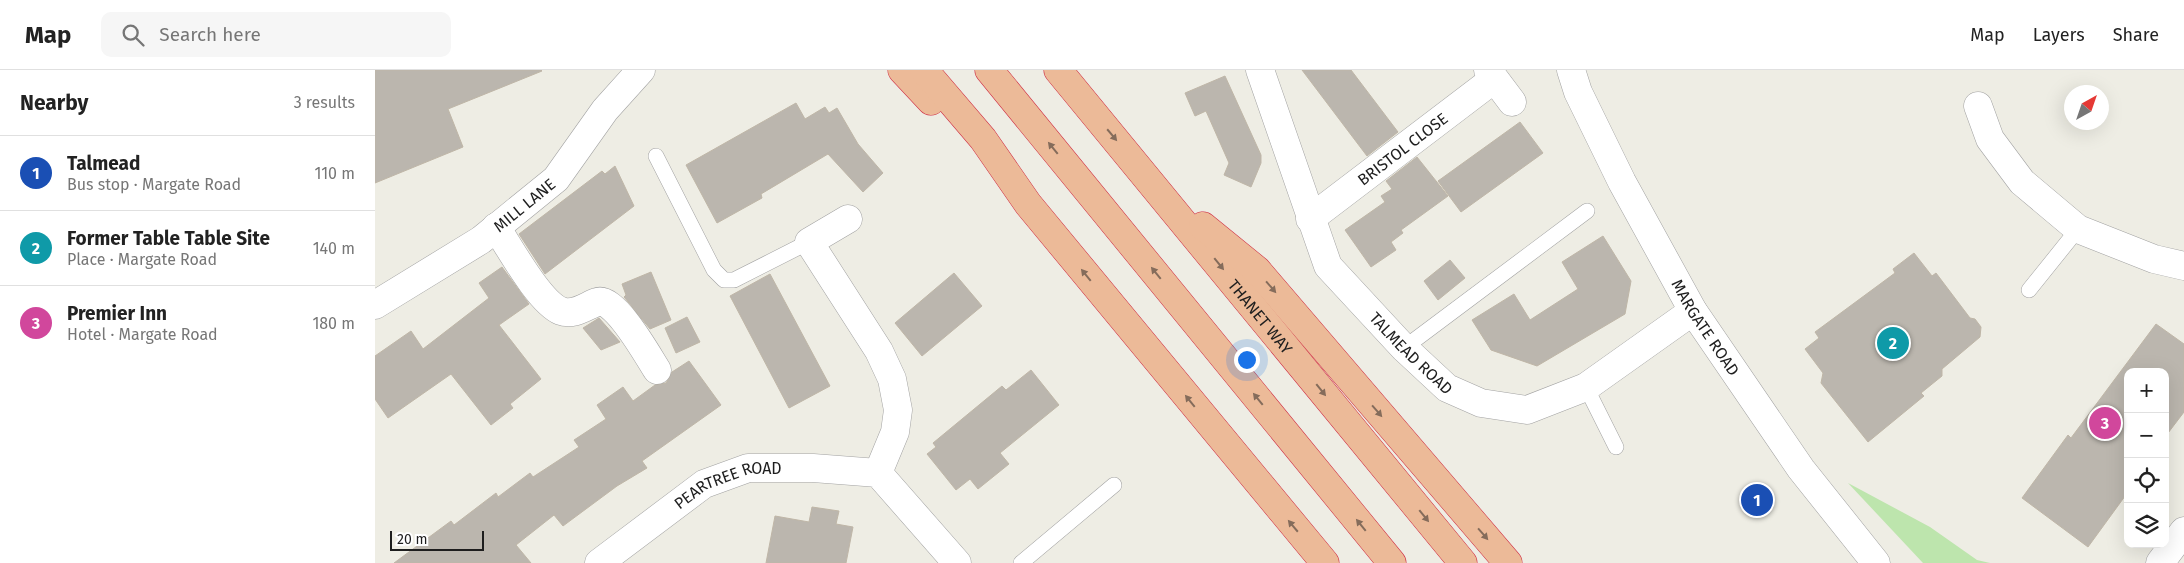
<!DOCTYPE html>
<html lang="en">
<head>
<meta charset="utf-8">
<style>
	body { margin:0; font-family:"Fira Sans",sans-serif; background:#f6f6f6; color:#222 }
	.controls { position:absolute; right:15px; bottom:15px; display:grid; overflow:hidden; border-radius:10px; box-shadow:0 5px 20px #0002 }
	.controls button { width:45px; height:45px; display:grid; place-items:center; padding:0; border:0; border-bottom:1px solid #e0e0e0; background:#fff; color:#222; font:25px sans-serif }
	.compass { position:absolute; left:1689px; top:15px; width:45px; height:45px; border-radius:50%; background:#fff; box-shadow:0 5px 20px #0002; rotate:40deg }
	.scale { position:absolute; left:15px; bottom:12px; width:94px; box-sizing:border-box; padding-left:5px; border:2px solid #1e1e1e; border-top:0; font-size:14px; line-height:18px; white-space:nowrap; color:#1e1e1e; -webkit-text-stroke:4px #fff; paint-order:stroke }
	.you { position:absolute; left:871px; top:289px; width:18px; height:18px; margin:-12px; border:4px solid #fff; border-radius:50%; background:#1a73e8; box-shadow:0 0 0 8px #1a73e833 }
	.badge { display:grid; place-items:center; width:32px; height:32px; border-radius:50%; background:#111827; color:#fff; font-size:16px; font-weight:700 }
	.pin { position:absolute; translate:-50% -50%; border:2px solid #fff; box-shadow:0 1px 5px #0006 }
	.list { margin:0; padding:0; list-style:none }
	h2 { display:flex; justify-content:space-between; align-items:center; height:65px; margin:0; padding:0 20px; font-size:21px }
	h2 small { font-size:16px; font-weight:400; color:#767676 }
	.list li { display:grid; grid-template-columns:32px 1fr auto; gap:15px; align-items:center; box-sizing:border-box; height:75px; padding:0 20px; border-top:1px solid #e0e0e0 }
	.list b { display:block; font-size:19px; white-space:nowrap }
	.list p { margin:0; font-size:16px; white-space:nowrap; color:#767676 }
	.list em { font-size:16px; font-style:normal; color:#767676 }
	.icon { flex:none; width:28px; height:28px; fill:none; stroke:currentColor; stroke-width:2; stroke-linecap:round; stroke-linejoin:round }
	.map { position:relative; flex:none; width:1809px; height:493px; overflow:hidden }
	header { display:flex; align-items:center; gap:30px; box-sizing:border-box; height:70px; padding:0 25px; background:#fff; border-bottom:1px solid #e0e0e0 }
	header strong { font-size:24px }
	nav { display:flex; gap:28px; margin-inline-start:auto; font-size:18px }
	.search { width:350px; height:45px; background:#f6f6f6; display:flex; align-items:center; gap:12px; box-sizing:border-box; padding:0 18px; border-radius:10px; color:#767676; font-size:19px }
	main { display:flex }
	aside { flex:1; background:#fff }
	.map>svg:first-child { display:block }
	.grass { fill:#bde5ad }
	.building { fill:#bbb6ae; stroke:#bfb6a7 }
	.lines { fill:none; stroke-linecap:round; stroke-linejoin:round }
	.service-casing { stroke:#a2a2a2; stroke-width:16 }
	.minor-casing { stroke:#a2a2a2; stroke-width:29 }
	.tertiary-casing { stroke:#a2a2a2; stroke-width:29 }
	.trunk-casing { stroke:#cf2e45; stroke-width:29 }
	.service { stroke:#fff; stroke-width:15 }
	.minor { stroke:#fff; stroke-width:28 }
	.tertiary { stroke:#fff; stroke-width:28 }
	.trunk { stroke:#ecba98; stroke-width:28 }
	.oneway { fill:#856c5b }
	.labels { text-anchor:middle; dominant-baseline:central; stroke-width:5; stroke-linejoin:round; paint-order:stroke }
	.street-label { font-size:16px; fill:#1e1e1e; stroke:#fff }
</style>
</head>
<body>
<header>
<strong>Map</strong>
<div class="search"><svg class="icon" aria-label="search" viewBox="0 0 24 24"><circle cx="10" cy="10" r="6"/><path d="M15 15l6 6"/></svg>Search here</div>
<nav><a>Map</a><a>Layers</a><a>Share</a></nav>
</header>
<main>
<aside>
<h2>Nearby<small>3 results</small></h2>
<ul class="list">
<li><span class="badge" style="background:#1a4fb4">1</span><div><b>Talmead</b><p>Bus stop · Margate Road</p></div><em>110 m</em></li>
<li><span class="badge" style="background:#0f9aa8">2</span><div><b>Former Table Table Site</b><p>Place · Margate Road</p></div><em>140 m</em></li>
<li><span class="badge" style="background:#d1479c">3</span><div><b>Premier Inn</b><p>Hotel · Margate Road</p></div><em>180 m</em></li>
</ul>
</aside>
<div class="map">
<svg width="1809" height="493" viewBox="0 0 1809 493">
	<rect width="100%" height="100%" fill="#eeede4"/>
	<!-- grass -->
	<polygon class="grass" points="1473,413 1555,457 1602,490 1615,493 1548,493"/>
	<!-- building -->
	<g class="building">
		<polygon points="0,0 166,0 167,1 73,39 88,77 0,113"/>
		<polygon points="927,0 976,0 1023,62 992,86"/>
		<polygon points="850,6 886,85 886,93 876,117 849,105 854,93 831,41 820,46 810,23"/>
		<polygon points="421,33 430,49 450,37 454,43 462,38 483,74 508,103 488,122 453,84 386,124 387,128 342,153 311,95"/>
		<polygon points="1145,52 1168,83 1086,142 1063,111"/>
		<polygon points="1042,87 1073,126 1026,160 1028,163 1016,172 1021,180 996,197 970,160 1010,132 1006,126 1017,119 1011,111"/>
		<polygon points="240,96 259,136 170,204 144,164 227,101 230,104"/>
		<polygon points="1228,166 1256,211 1250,244 1162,296 1116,280 1097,250 1139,224 1155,250 1203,219 1187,192"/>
		<polygon points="1539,183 1557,206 1561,203 1595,248 1600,249 1606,257 1605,267 1567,299 1567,306 1546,323 1549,326 1493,372 1446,313 1448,303 1430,279 1444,268 1440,262 1520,203 1518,199"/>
		<polygon points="1075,190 1090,208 1063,230 1049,211"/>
		<polygon points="127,197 154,234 124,255 166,309 135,334 138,338 116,355 76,304 13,348 0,329 0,286 36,261 48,279 114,228 104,213"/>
		<polygon points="276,202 296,250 275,259 249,227 251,225 247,214"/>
		<polygon points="579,203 607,236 547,286 520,253"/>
		<polygon points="395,204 455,316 414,338 355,226"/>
		<polygon points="312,247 325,272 301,283 290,258"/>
		<polygon points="224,248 245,272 226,280 208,258"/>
		<polygon points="1781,254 1809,274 1809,342 1790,367 1790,302 1753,302 1753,422 1713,477 1647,428 1693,365 1696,368"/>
		<polygon points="314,291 346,335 267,391 272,398 242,416 188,456 179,445 141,475 156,493 19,493 76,451 79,455 121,423 123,427 155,403 158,407 204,377 199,370 231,349 222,335 248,317 258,331 280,315 291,313 297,302"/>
		<polygon points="656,300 684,335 625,383 634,394 603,419 595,409 581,420 552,384 561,377 558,373 627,316 631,320"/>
		<polygon points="437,437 464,441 461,454 478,457 471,493 391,493 400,446 434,452"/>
	</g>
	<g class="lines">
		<defs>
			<g id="service">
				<polyline points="281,86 339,200 349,210 359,210 434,172"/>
				<polyline points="1654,220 1703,159"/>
				<polyline points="1029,278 1212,141"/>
				<polyline points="1211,317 1241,377"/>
				<polyline points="646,493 739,415"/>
			</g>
			<g id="minor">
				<path id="s1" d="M885 0 953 196 1029 278 1072 318 1106 333 1152 340 1211 317 1318 241"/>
				<polyline points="1113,0 1137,32"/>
				<polyline points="1603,36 1615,69 1647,112 1703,159 1779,189 1809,196"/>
				<polyline points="473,149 434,172 504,281 517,309 523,340 520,362 503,403"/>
				<path id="s2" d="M935 149 1119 9"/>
				<path d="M121 157C135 178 164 232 186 241 199 246 211 236 222 232 239 225 273 286 282 300"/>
				<path id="s3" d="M224 493 329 414 373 398H438L503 403 582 493"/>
				<polyline points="1785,493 1809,461"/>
			</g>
			<g id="tertiary">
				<path id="s4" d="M1196 0 1203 22 1247 112 1318 241 1426 399 1501 493"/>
				<path id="s5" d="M0 235 106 170 181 109 230 40 266 0"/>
			</g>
			<g id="trunk">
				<polyline points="527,0 556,31"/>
				<polyline points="549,0 608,69 653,134 950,493"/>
				<polyline points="614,0 1017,493"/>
				<path id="s6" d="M683 0 1088 493"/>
				<polyline points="828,156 882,200 1133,493"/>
			</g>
		</defs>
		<!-- service casing -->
		<use href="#service" class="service-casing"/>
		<!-- minor casing -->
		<use href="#minor" class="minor-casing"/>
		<!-- tertiary casing -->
		<use href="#tertiary" class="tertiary-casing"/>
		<!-- trunk casing -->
		<use href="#trunk" class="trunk-casing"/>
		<!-- service -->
		<use href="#service" class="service"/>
		<!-- minor -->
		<use href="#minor" class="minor"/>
		<!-- tertiary -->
		<use href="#tertiary" class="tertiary"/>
		<!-- trunk -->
		<use href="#trunk" class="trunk"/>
	</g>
	<!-- one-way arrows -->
	<defs><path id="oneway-solid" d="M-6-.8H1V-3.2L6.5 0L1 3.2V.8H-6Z" transform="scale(1.25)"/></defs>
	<g class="oneway">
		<use href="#oneway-solid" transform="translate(737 65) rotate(50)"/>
		<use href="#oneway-solid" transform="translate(678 78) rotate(-129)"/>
		<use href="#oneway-solid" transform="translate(844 194) rotate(51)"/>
		<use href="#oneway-solid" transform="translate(781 203) rotate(-129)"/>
		<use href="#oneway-solid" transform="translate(711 205) rotate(-129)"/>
		<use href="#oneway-solid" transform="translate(896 217) rotate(49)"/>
		<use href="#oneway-solid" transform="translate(946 320) rotate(51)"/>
		<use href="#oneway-solid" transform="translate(883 329) rotate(-129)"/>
		<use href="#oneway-solid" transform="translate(815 331) rotate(-129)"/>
		<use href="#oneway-solid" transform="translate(1002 341) rotate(49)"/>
		<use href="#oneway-solid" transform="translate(1049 446) rotate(51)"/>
		<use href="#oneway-solid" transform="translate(986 455) rotate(-129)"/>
		<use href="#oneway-solid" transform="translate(918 456) rotate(-130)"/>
		<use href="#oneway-solid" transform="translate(1108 464) rotate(49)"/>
	</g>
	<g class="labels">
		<!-- street labels -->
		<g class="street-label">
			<text stroke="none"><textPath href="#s2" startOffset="116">BRISTOL CLOSE</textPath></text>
			<text stroke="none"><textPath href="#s5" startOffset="180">MILL LANE</textPath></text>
			<text stroke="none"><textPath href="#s6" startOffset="319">THANET WAY</textPath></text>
			<text stroke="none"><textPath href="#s4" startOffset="291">MARGATE ROAD</textPath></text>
			<text stroke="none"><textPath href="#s1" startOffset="328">TALMEAD ROAD</textPath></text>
			<text stroke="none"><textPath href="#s3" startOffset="154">PEARTREE ROAD</textPath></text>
		</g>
	</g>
</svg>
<div class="controls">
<button>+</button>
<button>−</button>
<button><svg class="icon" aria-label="locate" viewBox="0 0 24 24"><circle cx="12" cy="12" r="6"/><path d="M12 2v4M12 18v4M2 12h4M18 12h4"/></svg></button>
<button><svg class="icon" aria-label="layers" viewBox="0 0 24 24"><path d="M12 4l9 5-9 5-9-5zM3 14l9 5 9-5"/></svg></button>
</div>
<svg class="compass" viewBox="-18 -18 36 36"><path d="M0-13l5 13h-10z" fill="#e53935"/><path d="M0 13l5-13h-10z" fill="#767676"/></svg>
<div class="scale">20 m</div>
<div class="you"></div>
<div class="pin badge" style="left:1382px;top:430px;background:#1a4fb4">1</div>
<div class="pin badge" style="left:1518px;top:273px;background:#0f9aa8">2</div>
<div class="pin badge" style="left:1730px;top:353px;background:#d1479c">3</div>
</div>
</main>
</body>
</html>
